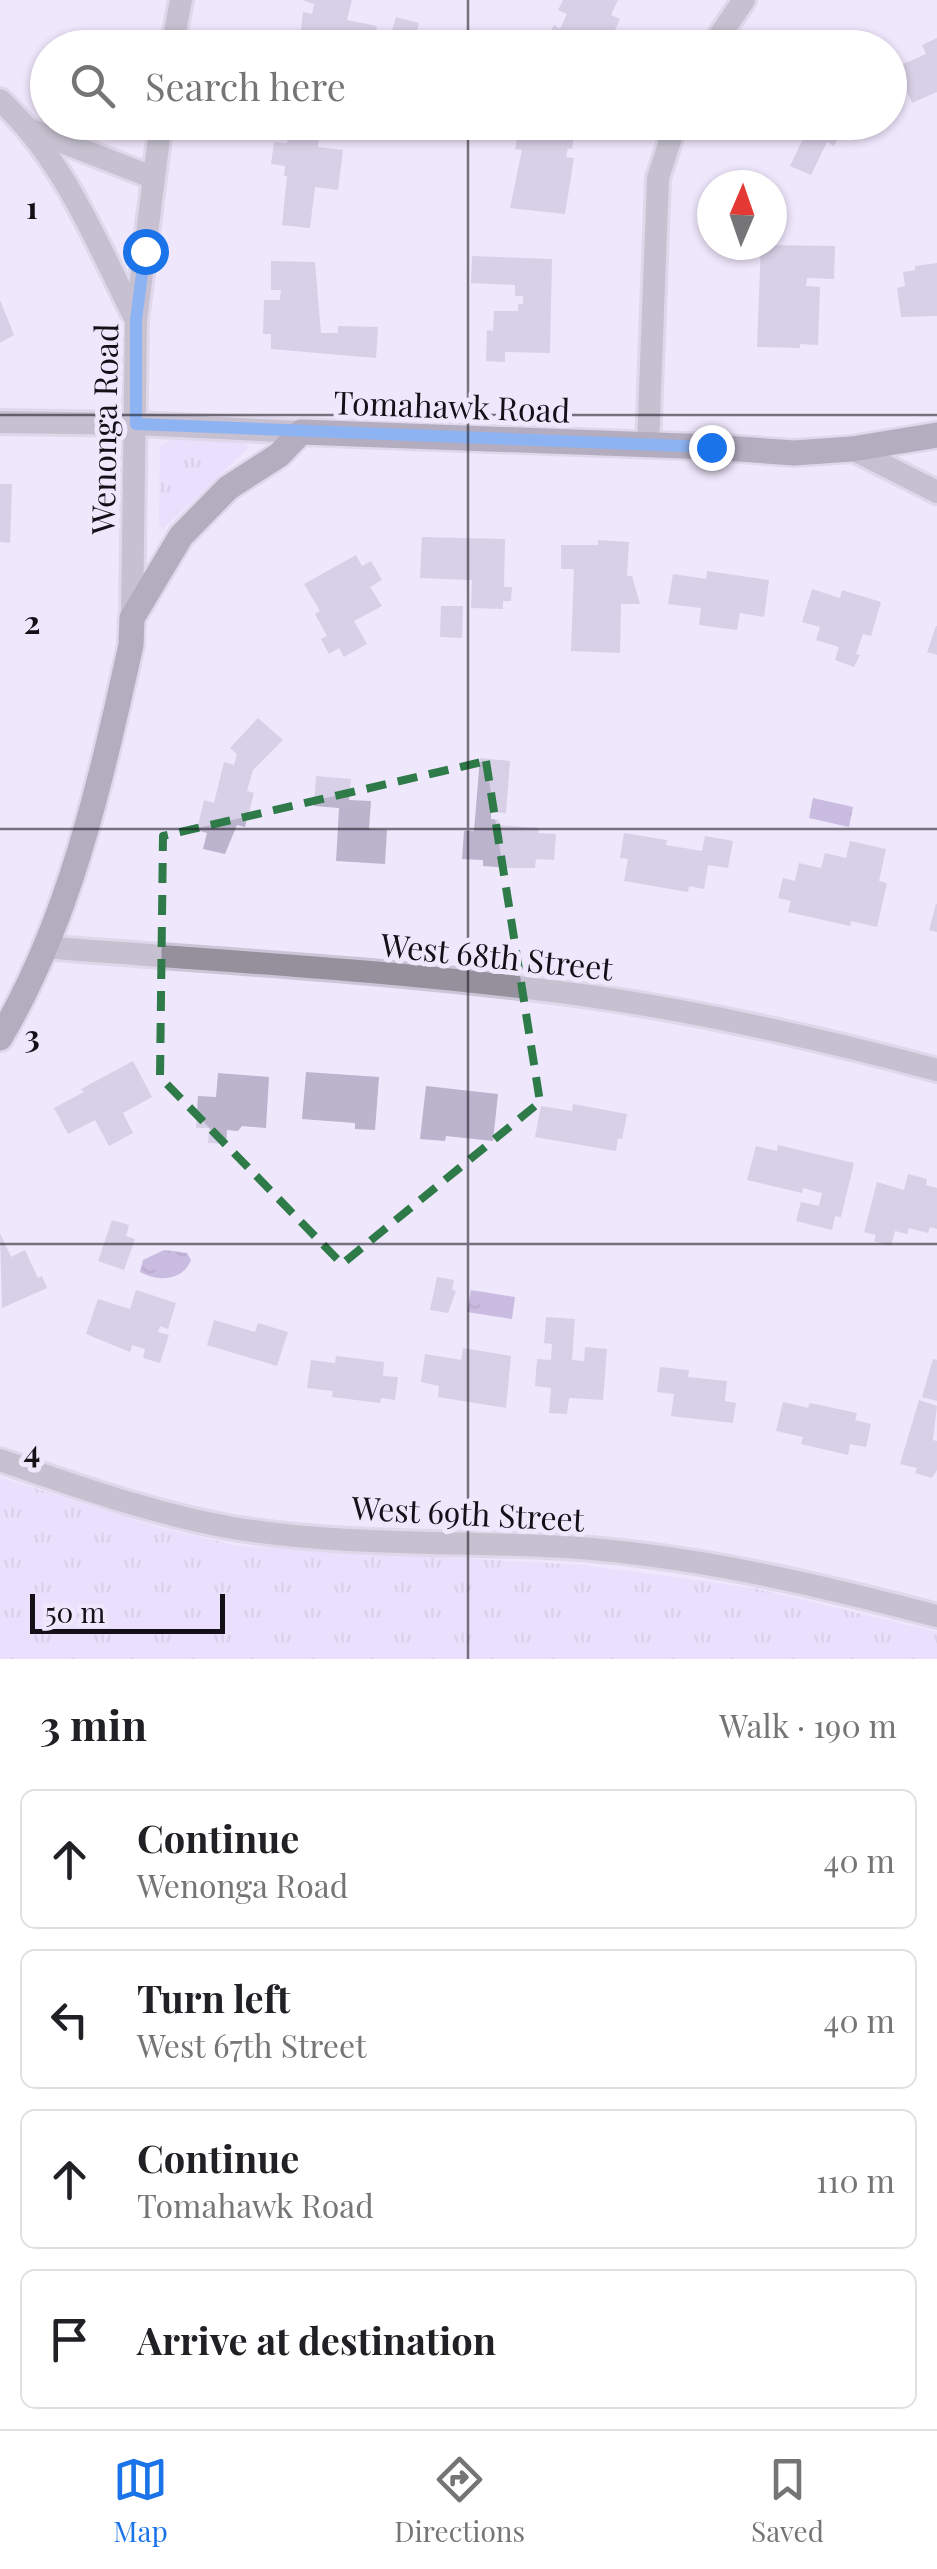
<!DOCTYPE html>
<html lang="en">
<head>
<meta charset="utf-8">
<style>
	body { margin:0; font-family:"Playfair Display",serif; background:#f2f2f2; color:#202124 }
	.compass { position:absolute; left:697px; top:170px; width:90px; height:90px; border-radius:50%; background:#fff; box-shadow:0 2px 8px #0004; rotate:2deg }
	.scale { position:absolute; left:30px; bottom:25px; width:195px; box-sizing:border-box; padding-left:10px; border:5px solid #131018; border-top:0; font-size:28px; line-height:35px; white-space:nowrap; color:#131018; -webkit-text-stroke:8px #efe7fc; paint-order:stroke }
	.stop { position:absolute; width:30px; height:30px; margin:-22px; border:8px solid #1a73e8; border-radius:50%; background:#fff }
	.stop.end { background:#1a73e8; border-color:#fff; box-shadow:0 2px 10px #0008 }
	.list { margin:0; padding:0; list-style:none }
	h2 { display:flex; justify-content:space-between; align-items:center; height:130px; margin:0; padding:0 40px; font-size:42px }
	h2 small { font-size:32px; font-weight:400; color:#757577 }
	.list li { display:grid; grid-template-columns:65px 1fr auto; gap:30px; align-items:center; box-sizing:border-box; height:140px; margin:0 20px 20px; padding:0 20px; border:2px solid #e0e0e0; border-radius:15px }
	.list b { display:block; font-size:38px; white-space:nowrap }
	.list p { margin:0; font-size:32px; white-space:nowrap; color:#757577 }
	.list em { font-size:32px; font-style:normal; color:#757577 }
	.icon { flex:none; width:55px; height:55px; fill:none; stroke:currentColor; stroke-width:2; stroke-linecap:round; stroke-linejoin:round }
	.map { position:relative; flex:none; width:937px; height:1659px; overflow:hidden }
	.search { position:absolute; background:#fff; box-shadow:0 2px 8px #0004; left:30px; right:30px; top:30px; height:110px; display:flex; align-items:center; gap:25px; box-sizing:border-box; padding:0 35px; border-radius:55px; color:#757577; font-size:38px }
	.sheet { height:770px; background:#fff }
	nav { display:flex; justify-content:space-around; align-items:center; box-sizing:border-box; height:140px; border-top:2px solid #e0e0e0; background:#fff; font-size:28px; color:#757577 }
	nav a { display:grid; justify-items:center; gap:5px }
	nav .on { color:#1a73e8 }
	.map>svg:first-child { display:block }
	.grass { fill:url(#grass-tufts) }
	.water { fill:url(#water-ripples) }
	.building { fill:#bcb3cc }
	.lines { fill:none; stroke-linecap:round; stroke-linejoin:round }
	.street-casing { stroke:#ccc5d8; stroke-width:28 }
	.secondary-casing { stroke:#ccc5d8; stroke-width:30 }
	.street { stroke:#95919c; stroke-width:22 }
	.secondary { stroke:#6c6675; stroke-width:25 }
	.route { stroke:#1a73e8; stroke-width:12 }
	.marked { fill:none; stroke:#2e7a48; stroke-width:8; stroke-dasharray:20 12; stroke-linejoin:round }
	.grid { fill:none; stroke:#131018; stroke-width:2.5; stroke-opacity:0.55 }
	.labels { text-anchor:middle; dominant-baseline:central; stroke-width:10; stroke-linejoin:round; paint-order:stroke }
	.street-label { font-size:32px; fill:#131018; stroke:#efe7fc }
	.grid-label { font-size:32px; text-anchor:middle; font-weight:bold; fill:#131018; stroke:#efe7fc; stroke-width:10; stroke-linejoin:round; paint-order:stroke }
</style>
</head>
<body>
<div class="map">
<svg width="937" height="1659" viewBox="0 0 937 1659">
	<defs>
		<pattern id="grass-tufts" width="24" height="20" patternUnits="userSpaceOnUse" patternTransform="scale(2.5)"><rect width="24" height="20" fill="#e4d6fd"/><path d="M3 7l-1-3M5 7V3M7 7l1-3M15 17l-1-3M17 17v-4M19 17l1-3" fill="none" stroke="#c3b7d8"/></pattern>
		<pattern id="water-ripples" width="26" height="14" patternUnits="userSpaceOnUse" patternTransform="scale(2.5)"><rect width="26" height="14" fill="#9d86c1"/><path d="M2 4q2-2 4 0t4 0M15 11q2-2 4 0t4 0" fill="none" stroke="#7f6c9c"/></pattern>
	</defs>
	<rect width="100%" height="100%" fill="#efe7fc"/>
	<!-- grass -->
	<g class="grass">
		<polygon points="171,440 244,442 249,447 163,529 159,524 160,446"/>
		<polygon points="0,1477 160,1528 240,1546 583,1565 754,1588 937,1632 937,1659 0,1659"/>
	</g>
	<!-- water -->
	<g class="water">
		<polygon points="813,798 853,807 849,827 809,818"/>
		<path d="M164 1250 187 1253 191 1260C183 1281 157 1282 140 1272L143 1260Z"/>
		<polygon points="471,1290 515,1297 512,1319 467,1312"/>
	</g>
	<!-- building -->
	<g class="building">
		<polygon points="302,0 352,0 347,20 377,26 373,48 299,48 303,12 312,14 314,4"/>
		<polygon points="563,0 618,0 611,15 620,19 609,43 600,39 596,48 543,48 554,25 560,29 567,14 558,10"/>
		<polygon points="396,17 419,23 412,48 387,48"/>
		<polygon points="937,38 937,92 912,103 896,67 926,54 922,45"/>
		<polygon points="290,122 327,122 326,139 319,137 318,147 343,150 338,190 315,187 310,228 282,225 287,176 284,176 285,166 271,164 274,142 287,143"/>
		<polygon points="525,122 576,122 572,149 568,148 566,157 574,158 565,214 510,208 522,150 515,149 519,128 524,129"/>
		<polygon points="811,122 864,122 855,141 840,134 834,146 827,142 811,175 790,166"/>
		<polygon points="761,245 835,246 834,279 807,278 806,286 820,287 818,345 800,344 800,348 757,347"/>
		<polygon points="472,256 552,259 550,353 505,352 505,362 486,361 487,330 493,331 494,311 518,311 518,304 523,304 523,296 515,296 515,285 471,283"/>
		<polygon points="271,261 315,262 321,333 338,333 338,326 378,327 376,358 271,349 271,334 263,334 264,300 280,300 281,290 271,290"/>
		<polygon points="937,263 937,316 901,317 897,288 905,286 903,272 915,270 915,266"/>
		<polygon points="0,300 14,335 0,343"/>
		<polygon points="0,484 12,484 10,543 0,542"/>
		<polygon points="422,537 505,539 504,587 512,587 511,601 503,601 503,609 471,608 472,580 420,578"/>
		<polygon points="598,540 629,542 627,576 632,576 640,604 621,604 620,653 571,651 574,569 561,569 561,545 598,545"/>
		<polygon points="356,555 362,566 371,561 382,580 370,587 382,606 354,621 367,644 344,657 339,648 329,654 321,639 327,636 315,614 320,611 304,584"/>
		<polygon points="707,571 769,580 764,617 740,613 737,630 699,625 701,608 668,604 673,574 706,579"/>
		<polygon points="812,589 840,598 842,590 881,602 871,636 863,634 856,654 860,655 854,667 835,660 839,647 816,640 820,627 802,622"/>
		<polygon points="441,606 463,606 462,638 440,637"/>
		<polygon points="936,626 937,626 937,655 927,652"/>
		<polygon points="258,718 283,740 253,770 247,791 254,793 245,827 237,825 225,854 203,849 207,833 197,830 204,800 214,803 224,762 234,765 237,754 230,748"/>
		<polygon points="480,758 510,761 506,813 491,812 491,819 499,820 498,825 539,828 538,833 556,834 554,860 536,859 535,868 511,868 483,866 483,860 462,859 464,831 474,831"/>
		<polygon points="316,776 351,779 349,800 371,801 369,829 387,830 385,864 336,861 339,808 314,806"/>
		<polygon points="624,833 667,840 666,845 702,851 705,836 733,841 728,868 708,865 704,889 689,886 688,892 624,881 628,859 620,858"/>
		<polygon points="850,841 886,849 879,881 887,883 877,927 851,921 850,926 788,912 791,901 778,898 783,878 795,881 799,863 821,868 825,853 846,858"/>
		<polygon points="936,904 937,904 937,932 929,930"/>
		<polygon points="133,1061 152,1097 123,1113 133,1133 109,1146 95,1120 68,1134 54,1108 84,1092 81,1089"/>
		<polygon points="306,1072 379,1077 375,1130 355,1129 355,1123 302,1119"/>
		<polygon points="218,1073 269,1077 266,1128 242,1126 238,1131 227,1130 226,1144 208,1143 209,1128 196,1128 198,1096 216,1097"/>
		<polygon points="426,1086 498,1094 493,1141 446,1136 445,1141 420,1139"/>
		<polygon points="573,1104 627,1114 622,1139 618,1138 616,1151 535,1137 541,1106 572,1111"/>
		<polygon points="778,1145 854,1163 841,1217 835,1216 832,1230 796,1221 801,1202 819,1206 822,1193 803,1188 802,1193 747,1180 756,1146 777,1151"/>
		<polygon points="908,1174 927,1179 926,1185 937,1188 937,1229 930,1227 928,1233 909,1228 907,1234 895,1231 891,1246 874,1241 876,1235 864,1232 877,1182 904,1190"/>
		<polygon points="112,1220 129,1225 126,1236 135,1239 124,1270 98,1261"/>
		<polygon points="0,1233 11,1257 25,1250 38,1278 42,1276 47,1288 2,1308"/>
		<polygon points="437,1277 454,1280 452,1290 456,1291 448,1313 430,1310"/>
		<polygon points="136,1290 176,1303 168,1329 160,1326 158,1332 169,1335 160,1363 143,1358 145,1349 132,1345 130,1352 86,1334 98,1299 130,1309"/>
		<polygon points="546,1317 575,1319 572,1360 584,1361 585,1347 607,1349 603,1400 569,1398 567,1414 549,1413 551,1388 535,1386 537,1359 551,1360 552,1344 544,1343"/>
		<polygon points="214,1320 255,1332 258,1323 288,1332 277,1366 207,1345"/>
		<polygon points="463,1348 511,1356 506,1408 438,1397 439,1386 421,1382 425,1354 461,1360"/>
		<polygon points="336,1356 384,1362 383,1376 398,1377 395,1400 381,1398 380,1403 332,1397 333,1391 307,1388 311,1360 335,1363"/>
		<polygon points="933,1359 937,1360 937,1401 922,1397"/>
		<polygon points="660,1367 689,1370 688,1377 727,1381 725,1401 736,1403 733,1423 671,1416 674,1394 657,1392"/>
		<polygon points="919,1400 937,1406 933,1440 937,1441 937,1470 932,1478 915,1473 917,1468 900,1464"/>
		<polygon points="783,1402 808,1408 810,1403 857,1413 855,1420 871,1424 866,1447 850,1444 848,1455 801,1444 803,1437 776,1431"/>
	</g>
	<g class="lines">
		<defs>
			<g id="street">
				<polyline points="172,48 181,0"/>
				<polyline points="711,48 744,0"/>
				<path d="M0 100C64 159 97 244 136 320"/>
				<polyline points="29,129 154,178"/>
				<polyline points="0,422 136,424 301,432"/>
				<polyline points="648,444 658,178 676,122"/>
				<polyline points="852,449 937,492"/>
				<polyline points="132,618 136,320 161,122"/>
				<path d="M44 947C228 962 413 971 596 997 711 1014 825 1040 937 1070"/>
				<path d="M0 1460C76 1486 153 1514 233 1528 342 1546 455 1541 565 1547 691 1555 815 1584 937 1616"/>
			</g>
			<path id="secondary" d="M0 1038C71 918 101 779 131 645L132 618 181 536 228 488 279 455 301 432 711 447 794 453 852 449 937 435"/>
		</defs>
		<!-- street casing -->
		<use href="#street" class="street-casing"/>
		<!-- secondary casing -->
		<use href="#secondary" class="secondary-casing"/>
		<!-- street -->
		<use href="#street" class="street"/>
		<!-- secondary -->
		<use href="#secondary" class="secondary"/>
	</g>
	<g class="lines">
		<!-- route -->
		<polyline class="route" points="145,251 136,320 136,424 711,447"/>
	</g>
	<!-- marked area -->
	<path d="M0 0H937V1659H0ZM486 761 540 1102 342 1264 160 1077 163 836Z" fill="#efe7fc" fill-opacity=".55" fill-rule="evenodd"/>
	<path class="marked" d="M486 761 540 1102 342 1264 160 1077 163 836Z"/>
	<!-- grid -->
	<path class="grid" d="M468 0V48M468 122V1659M0 415H937M0 829H937M0 1244H937"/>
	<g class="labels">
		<!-- street labels -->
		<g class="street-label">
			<text transform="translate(452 405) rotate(2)">Tomahawk Road</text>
			<text transform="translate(103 429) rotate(-89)">Wenonga Road</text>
			<text transform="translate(497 955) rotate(6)">West 68th Street</text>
			<text transform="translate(468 1512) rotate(3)">West 69th Street</text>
		</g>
	</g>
	<g class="grid-label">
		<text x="32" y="219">1</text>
		<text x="32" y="634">2</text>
		<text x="32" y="1048">3</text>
		<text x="32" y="1463">4</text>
	</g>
</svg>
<svg class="compass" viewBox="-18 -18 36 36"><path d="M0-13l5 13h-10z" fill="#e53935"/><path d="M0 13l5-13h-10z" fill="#757577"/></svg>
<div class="scale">50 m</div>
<div class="stop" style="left:145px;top:251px"></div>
<div class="stop end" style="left:711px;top:447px"></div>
<div class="search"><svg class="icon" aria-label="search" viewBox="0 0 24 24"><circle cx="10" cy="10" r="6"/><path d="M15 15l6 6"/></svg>Search here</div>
</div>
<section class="sheet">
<h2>3 min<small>Walk · 190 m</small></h2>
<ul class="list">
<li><svg class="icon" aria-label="ahead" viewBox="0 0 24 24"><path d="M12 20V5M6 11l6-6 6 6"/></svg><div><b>Continue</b><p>Wenonga Road</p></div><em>40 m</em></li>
<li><svg class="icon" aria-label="left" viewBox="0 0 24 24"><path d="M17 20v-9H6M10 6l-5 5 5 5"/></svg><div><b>Turn left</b><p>West 67th Street</p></div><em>40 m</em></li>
<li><svg class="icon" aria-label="ahead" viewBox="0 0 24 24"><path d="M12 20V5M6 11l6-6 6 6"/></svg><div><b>Continue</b><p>Tomahawk Road</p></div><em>110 m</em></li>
<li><svg class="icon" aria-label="arrive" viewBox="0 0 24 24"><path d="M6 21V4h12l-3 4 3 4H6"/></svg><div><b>Arrive at destination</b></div></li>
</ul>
</section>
<nav>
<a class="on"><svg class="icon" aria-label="map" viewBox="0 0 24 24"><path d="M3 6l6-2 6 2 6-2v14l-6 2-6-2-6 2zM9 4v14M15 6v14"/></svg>Map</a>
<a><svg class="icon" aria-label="directions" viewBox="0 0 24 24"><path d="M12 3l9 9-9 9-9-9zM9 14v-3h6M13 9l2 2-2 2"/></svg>Directions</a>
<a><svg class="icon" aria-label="saved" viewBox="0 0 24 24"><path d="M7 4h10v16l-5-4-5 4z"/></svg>Saved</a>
</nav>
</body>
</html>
